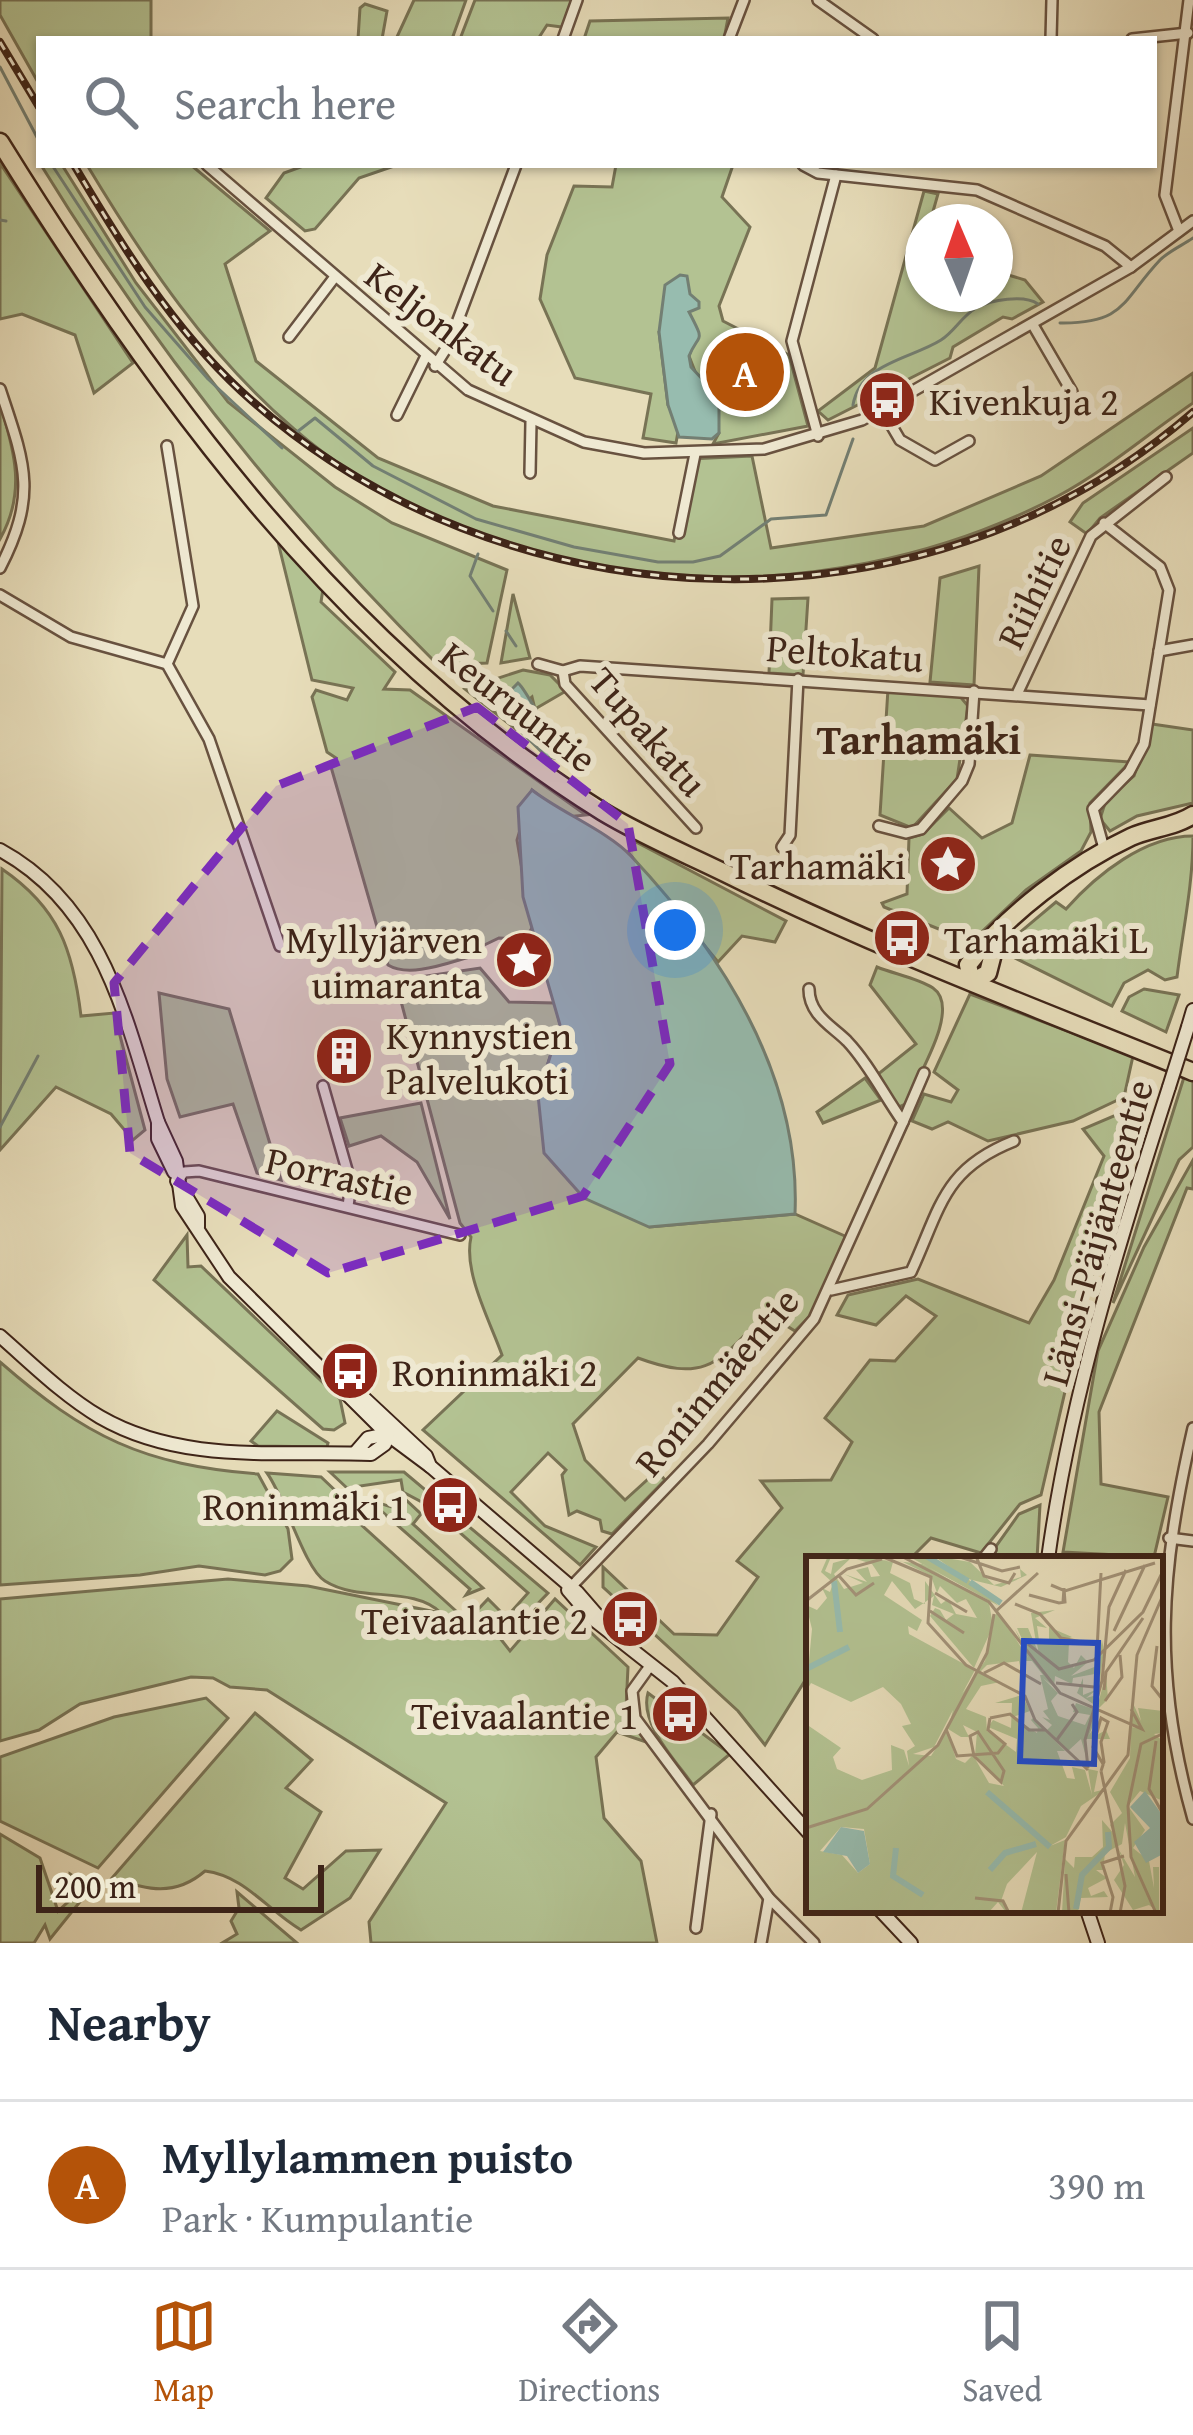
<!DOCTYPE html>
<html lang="en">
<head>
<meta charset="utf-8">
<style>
	body { margin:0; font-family:"Gentium Book Plus",serif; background:#f6f6f7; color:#1f2937 }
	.compass { position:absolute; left:905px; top:204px; width:108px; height:108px; border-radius:50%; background:#fff; box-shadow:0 3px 9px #0004; rotate:358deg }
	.scale { position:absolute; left:36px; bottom:30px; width:288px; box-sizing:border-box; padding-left:12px; border:6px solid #3e2418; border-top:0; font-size:33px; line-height:42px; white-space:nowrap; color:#3e2418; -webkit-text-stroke:9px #efe9d2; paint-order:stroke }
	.you { position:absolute; left:675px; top:930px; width:42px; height:42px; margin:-30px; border:9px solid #fff; border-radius:50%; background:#1a73e8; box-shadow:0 0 0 18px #1a73e833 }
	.badge { display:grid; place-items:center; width:78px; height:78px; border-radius:50%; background:#b45309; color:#fff; font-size:39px; font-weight:700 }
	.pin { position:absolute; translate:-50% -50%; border:6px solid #fff; box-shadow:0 3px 12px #0006 }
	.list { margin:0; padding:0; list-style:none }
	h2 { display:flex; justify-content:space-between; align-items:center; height:156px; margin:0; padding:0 48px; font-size:51px }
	h2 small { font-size:39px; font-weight:400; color:#747a83 }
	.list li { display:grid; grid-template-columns:78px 1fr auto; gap:36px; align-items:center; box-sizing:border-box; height:168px; padding:0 48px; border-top:3px solid #e0e1e3 }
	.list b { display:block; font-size:45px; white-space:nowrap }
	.list p { margin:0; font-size:39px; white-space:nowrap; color:#747a83 }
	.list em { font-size:39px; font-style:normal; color:#747a83 }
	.icon { flex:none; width:66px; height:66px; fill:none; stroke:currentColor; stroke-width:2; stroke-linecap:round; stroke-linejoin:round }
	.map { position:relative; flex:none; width:1193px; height:1943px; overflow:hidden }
	.search { position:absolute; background:#fff; box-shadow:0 3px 9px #0004; left:36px; right:36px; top:36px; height:132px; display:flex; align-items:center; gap:30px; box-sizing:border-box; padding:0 42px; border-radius:0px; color:#747a83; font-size:45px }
	.sheet { height:324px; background:#fff }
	nav { display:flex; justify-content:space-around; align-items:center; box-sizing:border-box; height:168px; border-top:3px solid #e0e1e3; background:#fff; font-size:33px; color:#747a83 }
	nav a { display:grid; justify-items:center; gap:6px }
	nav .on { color:#b45309 }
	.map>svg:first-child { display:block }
	.green { fill:#b3c292; stroke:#787355; stroke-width:3 }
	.water { fill:#97bcaf; stroke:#737f73; stroke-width:3 }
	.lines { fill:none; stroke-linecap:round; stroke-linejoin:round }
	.stream { stroke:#737f73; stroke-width:3 }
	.street-casing { stroke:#685240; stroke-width:14 }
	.secondary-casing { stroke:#3e2418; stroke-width:16 }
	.highway-casing { stroke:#3e2418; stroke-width:21 }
	.street { stroke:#efe9d2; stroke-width:9 }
	.secondary { stroke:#efe9d2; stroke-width:12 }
	.highway { stroke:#e7ddba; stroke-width:16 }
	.rail-casing { stroke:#3e2418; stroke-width:8 }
	.rail { stroke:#efe9d2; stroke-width:3; stroke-dasharray:9; stroke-linecap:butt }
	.secondary-bridge-casing { stroke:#3e2418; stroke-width:16; stroke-linecap:butt }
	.secondary-bridge { stroke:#efe9d2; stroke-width:12 }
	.marked { fill:#7b2cbf; fill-opacity:0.2; stroke:#7b2cbf; stroke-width:9; stroke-dasharray:24 15; stroke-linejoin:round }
	.labels { text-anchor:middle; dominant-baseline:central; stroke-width:12; stroke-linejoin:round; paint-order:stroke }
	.street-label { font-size:39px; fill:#3e2418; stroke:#efe9d2 }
	.poi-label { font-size:39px; fill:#3e2418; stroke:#efe9d2; text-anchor:end }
	.neighbourhood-label { font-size:42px; font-weight:bold; fill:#3e2418; stroke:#efe9d2 }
	.inset-river { fill:none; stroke:#97bcaf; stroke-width:6 }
	.inset-road { fill:none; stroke:#a39379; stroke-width:3 }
	.view { fill:#1d4ed8; fill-opacity:0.15; stroke:#1d4ed8; stroke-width:6 }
	.inset-edge { fill:none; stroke:#3e2418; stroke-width:6 }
</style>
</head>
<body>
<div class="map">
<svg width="1193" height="1943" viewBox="0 0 1193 1943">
	<rect width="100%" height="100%" fill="#e7ddba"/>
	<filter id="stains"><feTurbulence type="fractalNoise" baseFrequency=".00167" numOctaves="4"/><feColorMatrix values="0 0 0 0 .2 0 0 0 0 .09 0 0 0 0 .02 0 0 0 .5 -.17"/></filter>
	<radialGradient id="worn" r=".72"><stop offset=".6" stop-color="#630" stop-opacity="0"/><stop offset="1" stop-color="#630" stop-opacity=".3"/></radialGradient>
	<!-- green -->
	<g class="green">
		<polygon points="0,0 151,0 151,39 39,39 39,84 0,15"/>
		<polygon points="414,0 466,0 452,39 396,39"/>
		<polygon points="475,0 572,0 562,27 547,25 538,39 460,39"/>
		<polygon points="365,4 387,11 382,39 358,39 360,8"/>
		<polygon points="728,18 724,39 584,39 590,21"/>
		<polygon points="0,163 133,363 94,393 75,335 22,314 0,319"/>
		<path d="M41 165H62L136 283 228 402 335 487 392 523 507 570 487 663 438 665C285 513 154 349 41 165Z"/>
		<path d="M87 165H191L270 231 225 264 256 361 378 458 493 506 674 541 689 459 752 456 771 548 924 526 1041 476 1193 373V403C1149 433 1105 471 1058 496 824 620 499 606 294 429 207 354 146 263 87 165Z"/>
		<polygon points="306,165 397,165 359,178 315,229 305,231 266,198 284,173"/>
		<polygon points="616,165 733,165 722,197 750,227 719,306 723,321 789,355 808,426 713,444 719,433 689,356 697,332 689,312 699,302 659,332 668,405 679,426 676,443 643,438 651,394 575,378 540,299 547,255 574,186 612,187"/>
		<polygon points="924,191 938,194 930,222 923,222 923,294 995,294 995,271 1025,280 1043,302 1012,319 1003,317 953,347 950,358 828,420 818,411 875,368"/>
		<path d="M0 404C15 452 26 493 0 539Z"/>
		<polygon points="1193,428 1193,453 1100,518 1087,534 1070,522 1083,503"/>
		<path d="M277 538 323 589 321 602 395 672 384 689 410 690 586 815 566 817 532 790 517 840 532 928 525 939 499 938 476 949 477 955C452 961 411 979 388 965L331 767 336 758 327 752 312 697 316 690 347 700 353 688 312 680Z"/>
		<polygon points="979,566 974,685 930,682 940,578"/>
		<polygon points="513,594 530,658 501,663"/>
		<polygon points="808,598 803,675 769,673 772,599"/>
		<polygon points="523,670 550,675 566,691 535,709 532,697 507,718 517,730 465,689"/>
		<polygon points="888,689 958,694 968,706 957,779 912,828 880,815"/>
		<polygon points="1152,724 1193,730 1193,803 1137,816 1110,831 1100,819 1106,800 1134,776"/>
		<polygon points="1030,755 1130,762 1090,803 1091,832 1081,851 1026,890 971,942 884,907 882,903 907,894 909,838 923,834 949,808 982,838 1012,823"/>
		<path d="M1193 836C1193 884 1183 929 1177 977L1165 980 1148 970 1124 983 1112 1006 1009 955 1012 939 1056 902 1066 909C1097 874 1145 836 1193 836Z"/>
		<polygon points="636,842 786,921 775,942 742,936 718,962 628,852"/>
		<path d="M2 869C59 908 73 950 81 1016L114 1013 145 1130 133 1140 111 1114 56 1087 0 1150Z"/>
		<path d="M877 967C894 974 918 978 933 988 962 1008 917 1077 906 1104L899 1107 877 1075 916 1044 870 985Z"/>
		<path d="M480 968 509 1002 555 1003 560 1025 538 1095 650 1227 795 1214 847 1237 816 1310 795 1331 766 1313C719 1361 708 1384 638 1358L573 1424 585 1460 625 1500 657 1471 665 1480 612 1534 602 1531 600 1520 577 1511 569 1515 562 1475 566 1470 548 1453 511 1492 545 1526 596 1547 580 1565 423 1430 502 1355C490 1321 463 1272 471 1237L460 1223 398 990 407 979Z"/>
		<polygon points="1144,989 1179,995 1166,1032 1122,1011 1129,997"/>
		<polygon points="159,993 229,1009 281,1180 257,1173 233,1104 180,1117 167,1079"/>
		<polygon points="970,994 1133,1056 1124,1097 1073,1121 988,1141 948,1122 932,1129 912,1121 924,1094 951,1102 958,1090 934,1072"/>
		<polygon points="1185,1074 1193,1077 1193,1147 1179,1160 1113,1303"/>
		<polygon points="865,1078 881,1100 823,1123 817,1112"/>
		<polygon points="421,1103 450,1219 417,1162 381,1136 349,1146 340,1118"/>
		<polygon points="1123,1112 1141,1114 1096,1258 1041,1495 1020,1504 981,1553 931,1538 910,1559 809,1559 809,1674 765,1745 738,1711 603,1587 603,1567 674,1634 717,1635 758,1577 737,1561 782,1508 761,1481 831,1480 852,1442 825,1418 870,1360 895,1361 936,1316 906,1296 876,1325 837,1315 848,1295 918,1279 1029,1323 1054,1280 1104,1156 1083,1129"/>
		<polygon points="1193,1160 1193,1189 1187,1188 1099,1412 1101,1484 1168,1497 1154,1557 1063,1552 1098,1351 1144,1247"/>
		<polygon points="187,1235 188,1267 201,1266 340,1399 345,1423 334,1430 323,1429 154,1280"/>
		<path d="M0 1362C86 1437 143 1465 258 1474L288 1529 292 1559 280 1571 265 1575 199 1566 140 1575 0 1585Z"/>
		<polygon points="277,1411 328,1443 327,1447 258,1446 251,1441"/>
		<polygon points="330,1472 404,1472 548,1593 522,1620 512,1611 528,1593 431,1507 403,1492 401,1480 347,1488"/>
		<path d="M267 1473 321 1477 340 1495 335 1501 467 1621 488 1599 509 1620 496 1633 510 1651 555 1599 628 1667 626 1708 652 1744 617 1732 596 1757 604 1818 641 1861 657 1943H371L369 1922 446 1803 267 1690 230 1687 213 1678 191 1677 80 1704 39 1730 0 1741V1599L228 1579 308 1586 441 1613C413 1585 359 1603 325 1581 304 1568 286 1499 267 1473Z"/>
		<path d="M358 1500C374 1498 386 1508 403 1509L406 1500 421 1514 413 1524 483 1588 466 1595 470 1589 371 1502 365 1506Z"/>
		<polygon points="1040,1505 1037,1559 987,1559 1019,1514"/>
		<path d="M648 1693 730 1754 693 1785C676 1761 639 1723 648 1693Z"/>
		<polygon points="206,1698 228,1718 98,1868 0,1821 0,1757 114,1717"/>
		<path d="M255 1713 312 1760 286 1788 321 1812 285 1878 303 1889 346 1851 380 1850 350 1898 301 1930C267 1910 245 1876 205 1871 175 1897 147 1890 112 1878Z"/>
		<polygon points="0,1834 40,1858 58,1911 69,1901 70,1874 91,1888 50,1939 45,1925 34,1943 0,1943"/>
		<polygon points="237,1892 297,1943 222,1943 237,1934 231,1921 239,1908"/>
	</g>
	<!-- water -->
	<g class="water">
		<path d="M680 275 687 276 690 294 699 302V308L689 312C706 344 699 332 689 356L691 367 719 397V433L712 439 679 437 668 405 659 332 665 285Z"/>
		<path d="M518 683C525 688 561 754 561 759L547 757 507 718 506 695Z"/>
		<path d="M532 790C560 812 609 832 631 856 723 954 801 1076 795 1214L649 1227 584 1198 544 1153 538 1095 560 1025 523 897 518 807Z"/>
	</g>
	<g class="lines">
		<!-- stream -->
		<g class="stream">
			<polyline points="0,67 39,141"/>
			<polyline points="52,165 145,307 208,379 282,448"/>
			<polyline points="0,220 6,221"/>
			<path d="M1060 323C1126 324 1122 300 1160 260 1169 251 1183 245 1193 238"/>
			<path d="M853 405C860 363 911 359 941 340 954 332 962 316 976 308 991 300 1024 294 1038 304"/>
			<polyline points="297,432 315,418 373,466 476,519 574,547 658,562 693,562 720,556 771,519 826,515 853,439"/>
			<polyline points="478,554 470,576 493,611"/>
			<polyline points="506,631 516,646"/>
			<polyline points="0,1127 38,1056"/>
		</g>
		<defs>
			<g id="street">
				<polyline points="818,0 873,39"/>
				<polyline points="563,39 577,0"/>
				<polyline points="729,39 744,0"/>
				<polyline points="1051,39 1052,0"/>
				<polyline points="1132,39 1188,33"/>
				<polyline points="207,165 468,390 584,442 644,453 764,449 862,420 1131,267 1193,221"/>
				<polyline points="803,165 818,173 977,190 1105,246 1131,267"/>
				<polyline points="1179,231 1165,195 1189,0"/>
				<polyline points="1033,325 1072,392"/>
				<polyline points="289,337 334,278"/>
				<polyline points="435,366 449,344 516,165"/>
				<path d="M0 389C25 464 38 494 0 568"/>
				<polyline points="883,411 900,440 935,460 969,441"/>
				<polyline points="397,415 425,358"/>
				<polyline points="818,436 792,341 836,175"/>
				<polyline points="530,473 531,422"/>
				<polyline points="1104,523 1160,567 1169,590 1144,744 1129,772 1093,809 1105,852"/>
				<polyline points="679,533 695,454"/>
				<polyline points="0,595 71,637 167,664"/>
				<polyline points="1159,651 1193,645"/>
				<polyline points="167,664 209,739 280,946"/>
				<polyline points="167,664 193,606 167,446"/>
				<polyline points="538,664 563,671 580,666 1150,705"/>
				<polyline points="563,671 565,684 696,828"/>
				<polyline points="1018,692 1091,536 1166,477"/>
				<polyline points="879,826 906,833 921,829 962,781 969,764 974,691"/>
				<polyline points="782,847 790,835 798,679"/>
				<polyline points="323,1086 351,1184 348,1206"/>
				<polyline points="903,1122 924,1073"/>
				<polyline points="178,1180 184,1172 199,1171 460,1235"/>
				<path d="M831 1290 911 1272C941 1207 943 1169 1014 1141"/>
				<path d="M1193 1428C1160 1573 1152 1674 1193 1819"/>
				<polyline points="1169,1538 1193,1541"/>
				<polyline points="983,1559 991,1549"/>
				<path d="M568 1590 708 1444 814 1319 903 1122C885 1097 869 1064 847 1041 832 1026 809 1015 809 989"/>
				<polyline points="650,1666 632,1691 635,1718 769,1898 814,1943"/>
				<polyline points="696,1928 711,1814"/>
				<polyline points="761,1943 769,1898"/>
			</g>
			<g id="secondary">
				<path d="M0 850C103 906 126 1019 158 1122V1139L174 1172"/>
				<polyline points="1188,1027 1193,1010"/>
				<polyline points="158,1122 176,1161 182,1206 229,1277 387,1434 430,1466"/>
				<polyline points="177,1181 198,1216 198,1227"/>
				<path d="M0 1336C32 1364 63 1395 100 1417 183 1465 280 1450 371 1454L385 1444 387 1434"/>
				<polyline points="338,1381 349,1384 426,1456 430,1466 577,1592 603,1622"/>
				<polyline points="355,1453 368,1438 388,1434"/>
				<path d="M1048 1559C1070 1398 1119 1242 1169 1087"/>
				<polyline points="568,1590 593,1619 673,1682 809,1833"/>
				<polyline points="880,1910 911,1943"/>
				<polyline points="1087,1910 1098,1943"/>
			</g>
			<g id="highway">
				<path d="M0 142C158 397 344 651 603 812 641 835 684 853 725 873 876 948 1036 1008 1193 1072"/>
				<path d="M972 982 968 965C1006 915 1073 864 1131 837 1151 828 1175 827 1193 815"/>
				<polyline points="972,982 988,973 997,938"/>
			</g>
		</defs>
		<!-- street casing -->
		<use href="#street" class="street-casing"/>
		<!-- secondary casing -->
		<use href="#secondary" class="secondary-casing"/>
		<!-- highway casing -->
		<use href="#highway" class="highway-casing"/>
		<!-- street -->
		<use href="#street" class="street"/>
		<!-- secondary -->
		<use href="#secondary" class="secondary"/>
		<!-- highway -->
		<use href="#highway" class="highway"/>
		<defs>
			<g id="rail">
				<polyline points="0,42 39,107"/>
				<path d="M74 165C122 246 172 327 241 391 501 630 924 646 1193 412"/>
			</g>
		</defs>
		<!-- rail casing -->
		<use href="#rail" class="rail-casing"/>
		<!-- rail -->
		<use href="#rail" class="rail"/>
		<defs>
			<polyline id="secondary-bridge" points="1169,1087 1188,1027"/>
		</defs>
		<!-- secondary-bridge casing -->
		<use href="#secondary-bridge" class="secondary-bridge-casing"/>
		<!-- secondary-bridge -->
		<use href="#secondary-bridge" class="secondary-bridge"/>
	</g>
	<!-- marked area -->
	<path class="marked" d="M477 707 628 824 670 1064 583 1196 328 1273 130 1153 114 983 276 786Z"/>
	<!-- icons -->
	<defs>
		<symbol id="bus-disc" viewBox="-11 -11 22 22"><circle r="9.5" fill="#8f2418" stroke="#efe9d2"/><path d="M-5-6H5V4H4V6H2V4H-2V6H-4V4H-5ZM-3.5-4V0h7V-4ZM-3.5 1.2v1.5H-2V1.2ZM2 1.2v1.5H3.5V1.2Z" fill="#fff"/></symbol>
		<symbol id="sight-disc" viewBox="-11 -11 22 22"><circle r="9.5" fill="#8f2418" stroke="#efe9d2"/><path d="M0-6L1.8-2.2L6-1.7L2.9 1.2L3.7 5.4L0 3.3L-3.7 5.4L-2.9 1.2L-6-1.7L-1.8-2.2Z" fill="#fff"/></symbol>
		<symbol id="building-disc" viewBox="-11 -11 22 22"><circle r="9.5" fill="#8f2418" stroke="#efe9d2"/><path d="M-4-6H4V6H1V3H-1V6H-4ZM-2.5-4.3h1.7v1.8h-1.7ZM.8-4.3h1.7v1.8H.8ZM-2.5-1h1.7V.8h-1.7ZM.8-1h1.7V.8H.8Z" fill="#fff"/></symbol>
	</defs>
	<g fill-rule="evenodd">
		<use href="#bus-disc" x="854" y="367" width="66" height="66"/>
		<use href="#sight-disc" x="915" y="831" width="66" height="66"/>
		<use href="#bus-disc" x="869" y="905" width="66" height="66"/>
		<use href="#sight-disc" x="491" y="927" width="66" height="66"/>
		<use href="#building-disc" x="311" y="1023" width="66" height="66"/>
		<use href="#bus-disc" x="317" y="1338" width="66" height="66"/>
		<use href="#bus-disc" x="417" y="1472" width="66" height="66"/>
		<use href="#bus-disc" x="597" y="1586" width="66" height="66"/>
		<use href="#bus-disc" x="647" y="1681" width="66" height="66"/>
	</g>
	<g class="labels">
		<!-- street labels -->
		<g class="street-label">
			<text transform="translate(442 323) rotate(37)">Keljonkatu</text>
			<text transform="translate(1033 591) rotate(-64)">Riihitie</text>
			<text transform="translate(845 652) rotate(4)">Peltokatu</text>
			<text transform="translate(519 706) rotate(38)">Keuruuntie</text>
			<text transform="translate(649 731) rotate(49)">Tupakatu</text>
			<text transform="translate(340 1175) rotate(13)">Porrastie</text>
			<text transform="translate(1096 1232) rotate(-74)">Länsi-Päijänteentie</text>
			<text transform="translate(716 1381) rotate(-50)">Roninmäentie</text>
		</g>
		<!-- poi labels -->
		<g class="poi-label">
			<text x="929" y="400" text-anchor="start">Kivenkuja 2</text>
			<text x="906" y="864">Tarhamäki</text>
			<text x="482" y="938">Myllyjärven<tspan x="482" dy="45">uimaranta</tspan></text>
			<text x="944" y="938" text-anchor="start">Tarhamäki L</text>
			<text x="386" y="1034" text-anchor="start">Kynnystien<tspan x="386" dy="45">Palvelukoti</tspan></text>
			<text x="392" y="1371" text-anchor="start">Roninmäki 2</text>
			<text x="408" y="1505">Roninmäki 1</text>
			<text x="588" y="1619">Teivaalantie 2</text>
			<text x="638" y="1714">Teivaalantie 1</text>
		</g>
		<!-- neighbourhood labels -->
		<g class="neighbourhood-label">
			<text x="919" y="738">Tarhamäki</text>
		</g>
	</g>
	<!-- overview -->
	<g transform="translate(806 1556)">
		<rect width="357" height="357" fill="#e7ddba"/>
		<path d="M22 0 25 1 19 15 25 18 27 7 45 2 28 18 38 33 57 27 38 18 61 26 50 14 62 11 65 21 74 20 66 8 41 0 117 8 183 47 186 64 192 55 222 102 209 73 220 92 211 72H222L233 98 231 88H239L230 86 225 57 249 54 229 62 241 72 231 70 233 84 243 86V71L266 81 253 86 263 87 262 106 268 112 275 99 282 106 265 120 291 110 296 84 298 94 293 132 280 142 291 139 292 148 300 118 302 143 293 152 271 137 277 122V139L292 133 294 117 267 122 266 128 249 120 248 131 237 122 252 137 245 145 252 160 279 169 284 159 267 156 270 147 293 155 283 179 294 163 289 180 300 174 304 183H279V197L275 183 262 195 241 174 246 169 236 161 244 164 237 155 242 153 234 119H237L226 105H216V120L213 105 181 109 173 117 194 126 175 130 160 153 180 161 181 175 210 196 211 183 182 171 187 164 205 172 206 147H189L216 139 224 155 207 161 231 177 232 172 225 164 227 162 259 195H251L261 222 269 223 266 211 279 214 286 239 282 213 292 215 288 236 300 233 275 250 260 281 244 290 259 284 250 357H215L231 296 201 328 195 345 200 348 203 357H187L199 355 192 346 183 356 0 357V168L35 192 27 201 31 213 56 224 86 214 85 189 98 194 103 210 101 195 109 190 96 170 105 168 95 148 77 131 45 146 5 127 0 136 6 73 0 49 11 54 21 42 16 32 24 36 27 27 15 16ZM74 4 97 6 125 20 131 37 134 30 151 47 160 43 171 62 150 58 142 43 135 48 119 25V48L108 43 104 27 84 17 87 6ZM86 25 109 53 128 40 126 49 148 58 140 64 134 54 129 52 124 60 168 112 187 70 179 105 156 138 169 114 103 78 102 70 111 75 116 64 78 39ZM147 154 142 173 155 181H163L157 169 171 176 169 199 198 230 183 227 167 199 159 207 150 203 141 175 125 200 107 198 128 191ZM35 271 58 273 64 308 52 317 36 299 14 295ZM102 0H123L157 21 128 0 164 6 188 29 215 21 214 13 221 19 195 31 162 23 193 50ZM326 145 335 165 332 152 357 155 356 177 348 178 357 185V245L334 235 322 250 339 274 327 292 343 305 348 332 347 311H353V357L343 349 327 354 308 324 318 309 313 294 329 321 319 267 316 288 299 297 297 314H290L301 322 282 332 285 340 298 335 302 341 275 342 272 354 256 357 259 303 268 312 269 301H286L297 291 296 264 309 279 304 269 316 257 304 236 324 202 325 171 338 173 325 169Z" fill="#b3c292" fill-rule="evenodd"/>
		<path d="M339 235 357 260V298L340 307 328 286 344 272 324 251ZM35 271 58 275 64 308 52 317 41 300 17 296Z" fill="#97bcaf"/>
		<path class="inset-river" d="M120 0 162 25M28 25 34 76M164 26 195 47M0 113 43 91M181 236 244 291M90 292 87 320 117 339M184 314 199 297 230 288M270 353 276 319 303 291 302 276"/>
		<path class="inset-road" d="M75 0 125 21 122 67 160 109 219 140 229 164 282 214M95 0 183 46 254 137 336 173 325 153M151 0 196 15 214 11M170 0 178 20 203 27 209 17M33 20 50 39 68 27M245 29 259 35 349 7M129 37 161 56M223 39 253 47 259 46 258 32 257 46M0 45 41 13 76 3M209 48 234 58 255 82 292 89M124 55 158 77M189 56 232 17M308 75 339 9M222 88 253 113 288 104 337 56 357 15M351 90 346 130 357 144M291 94 295 17M178 117 198 107 235 128M250 127 288 131M298 134 300 116 337 62M299 145 316 121 314 99M184 162 204 158 223 174H239M140 173 151 200 192 197 199 188 182 174 184 162M172 176 198 215 195 226 168 200 164 180ZM250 185 271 156 266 148M350 185 343 233 357 258M282 212 279 184 296 125 303 51 320 14M295 215 297 209V208L298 206 295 186 302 166 295 162 287 191 297 208M295 215 319 330 314 357M0 272 61 253 132 189 181 97 188 58M260 318 263 357M169 342 197 345 203 357M252 357 260 285 322 199 331 99 357 39M304 357 307 341 296 307 318 300M350 357 325 301 322 250 335 188 356 178"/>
		<path class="view" d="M218 85 292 87 288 208 214 205Z"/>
		<rect width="357" height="357" class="inset-edge"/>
	</g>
	<rect width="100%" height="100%" filter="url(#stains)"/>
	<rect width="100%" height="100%" fill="url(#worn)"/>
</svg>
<svg class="compass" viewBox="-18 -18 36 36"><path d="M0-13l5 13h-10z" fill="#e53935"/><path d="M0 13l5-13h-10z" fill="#747a83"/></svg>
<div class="scale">200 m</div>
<div class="you"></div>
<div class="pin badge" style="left:745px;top:372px">A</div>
<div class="search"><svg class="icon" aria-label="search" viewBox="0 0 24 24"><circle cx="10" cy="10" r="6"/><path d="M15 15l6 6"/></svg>Search here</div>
</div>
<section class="sheet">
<h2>Nearby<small></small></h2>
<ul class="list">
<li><span class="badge">A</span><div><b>Myllylammen puisto</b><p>Park · Kumpulantie</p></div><em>390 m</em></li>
</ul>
</section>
<nav>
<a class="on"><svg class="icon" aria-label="map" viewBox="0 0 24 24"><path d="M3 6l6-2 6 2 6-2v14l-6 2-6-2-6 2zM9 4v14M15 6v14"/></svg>Map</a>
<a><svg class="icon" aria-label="directions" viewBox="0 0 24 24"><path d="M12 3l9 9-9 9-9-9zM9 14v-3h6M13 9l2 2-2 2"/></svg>Directions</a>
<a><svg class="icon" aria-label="saved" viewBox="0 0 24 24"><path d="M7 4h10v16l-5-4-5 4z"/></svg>Saved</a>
</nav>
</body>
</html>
